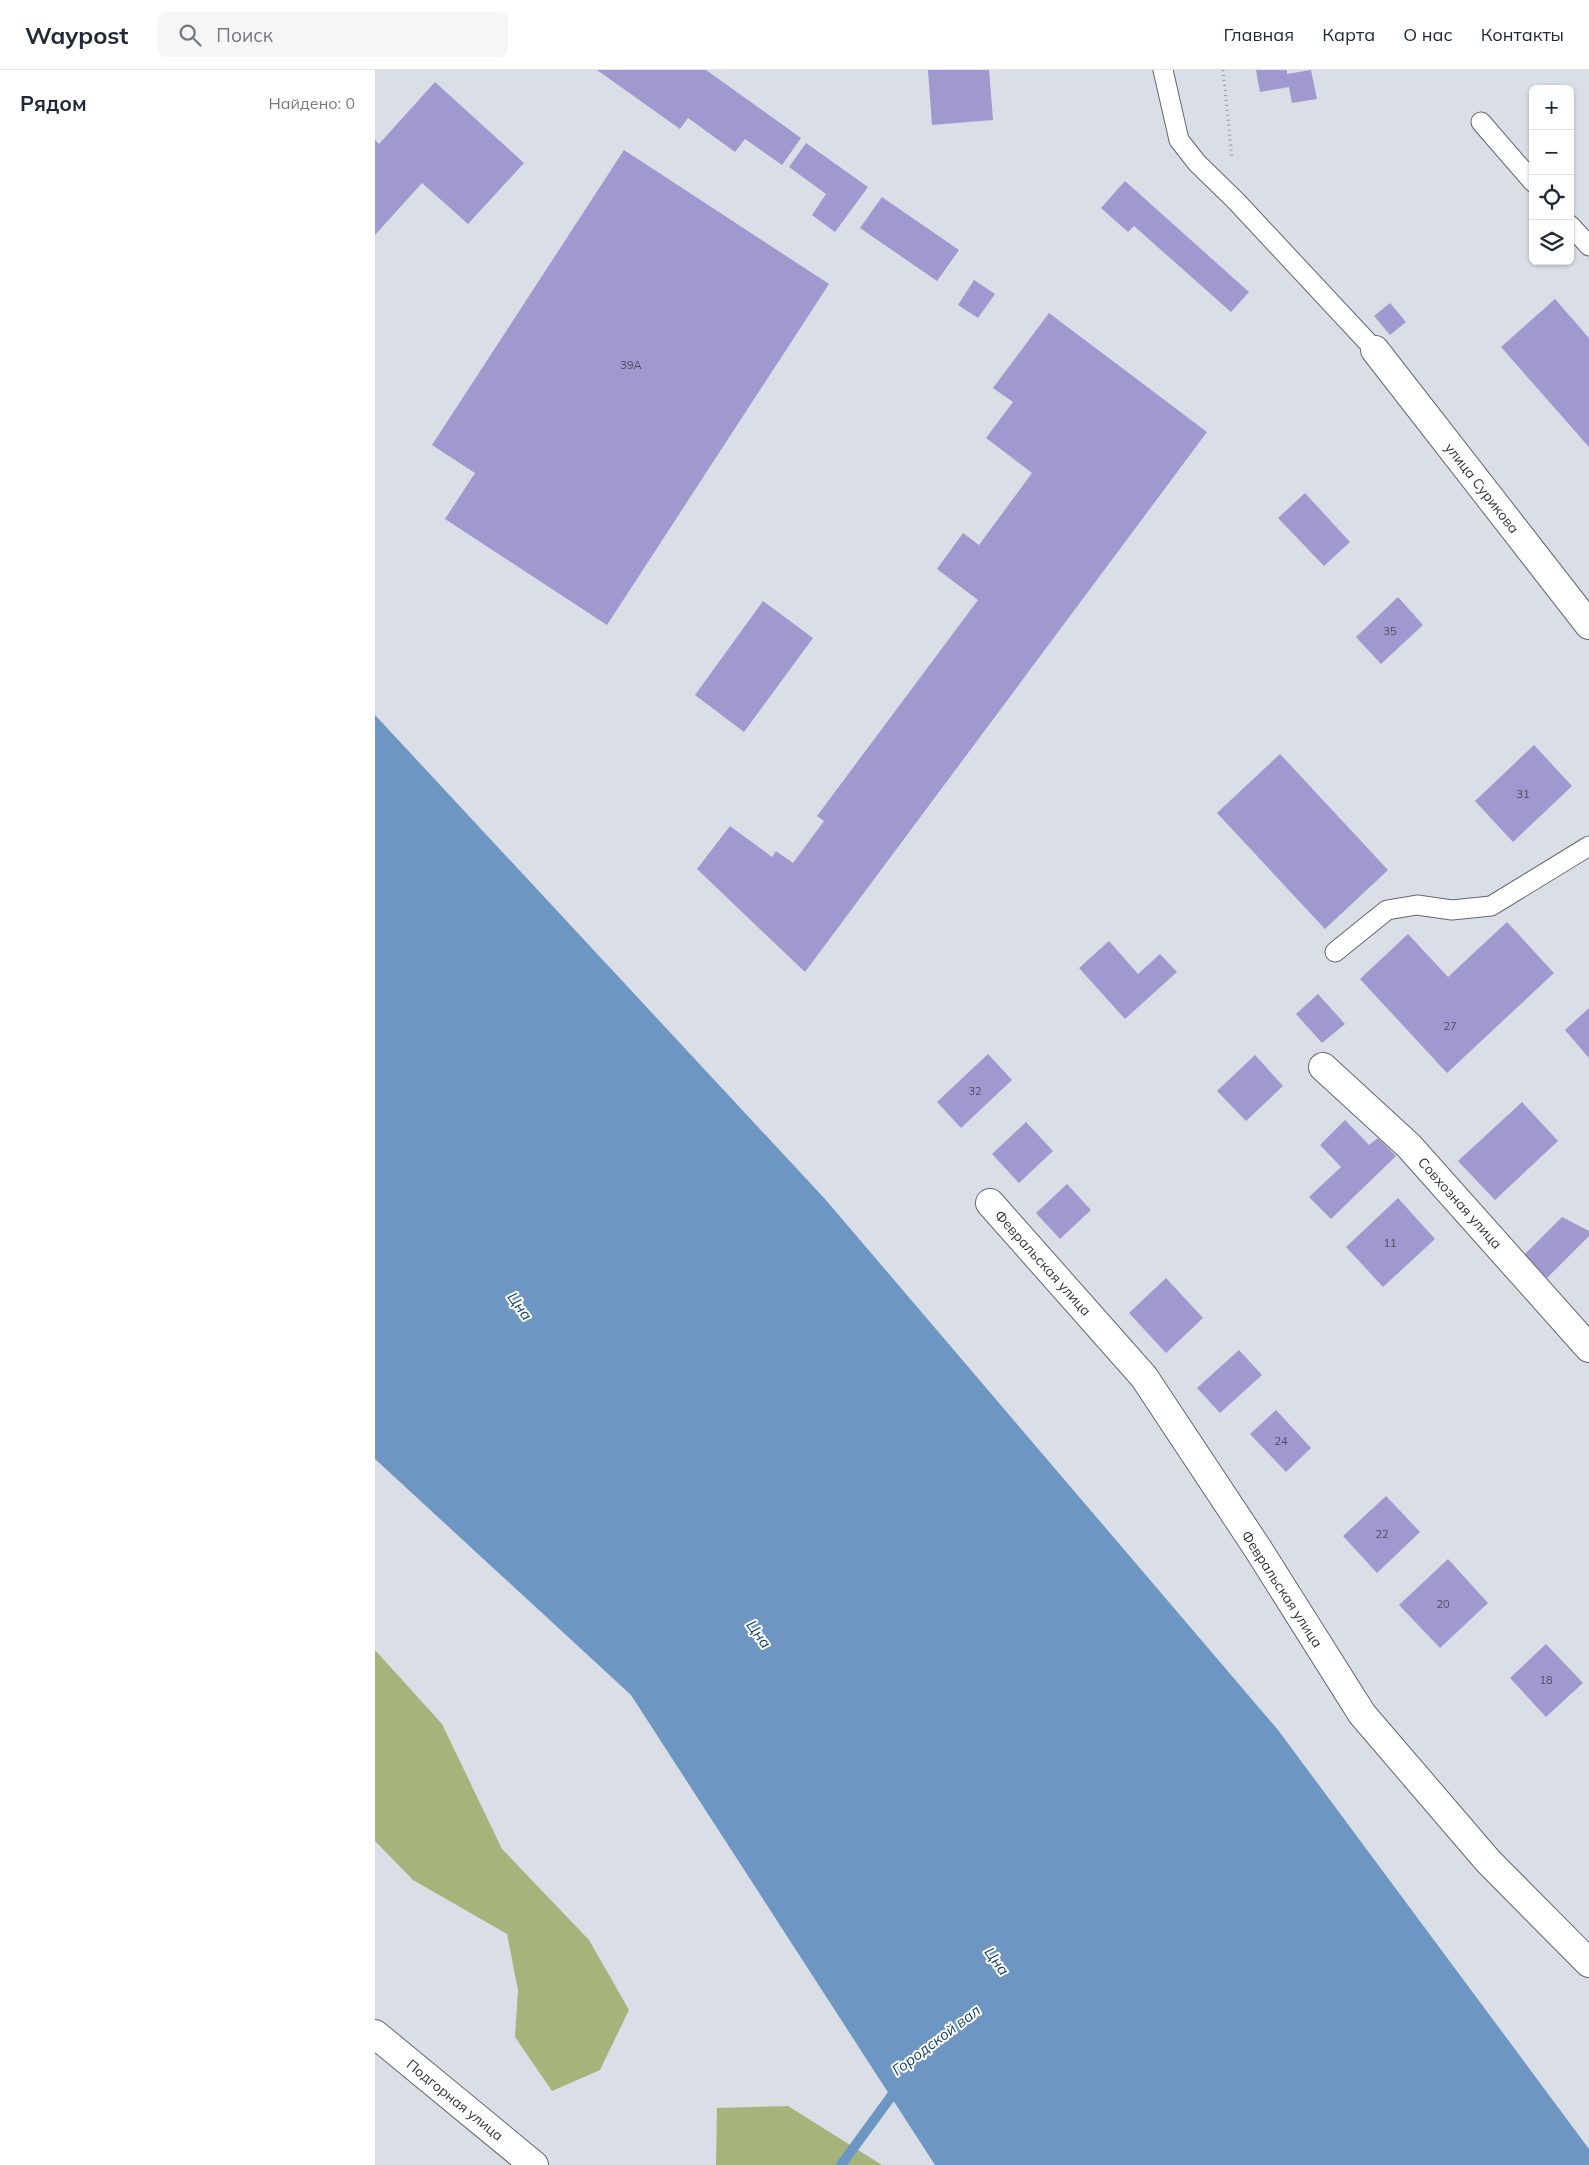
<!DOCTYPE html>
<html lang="ru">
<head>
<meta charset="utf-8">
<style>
	body { margin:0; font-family:Mulish,sans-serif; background:#f6f6f7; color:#1f2937 }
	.controls { position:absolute; right:15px; top:15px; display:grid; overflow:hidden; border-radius:8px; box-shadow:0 1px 4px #0004 }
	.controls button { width:45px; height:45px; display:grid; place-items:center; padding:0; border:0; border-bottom:1px solid #e0e1e3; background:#fff; color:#1f2937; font:25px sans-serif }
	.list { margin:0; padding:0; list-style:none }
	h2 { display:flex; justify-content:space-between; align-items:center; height:65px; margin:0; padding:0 20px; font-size:21px }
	h2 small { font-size:16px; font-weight:400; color:#747a83 }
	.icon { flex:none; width:28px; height:28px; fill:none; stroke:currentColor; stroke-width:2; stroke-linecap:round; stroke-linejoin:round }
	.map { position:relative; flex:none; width:1214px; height:2095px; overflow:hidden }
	header { display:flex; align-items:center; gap:30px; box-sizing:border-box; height:70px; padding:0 25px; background:#fff; border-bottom:1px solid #e0e1e3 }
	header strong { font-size:24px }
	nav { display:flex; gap:28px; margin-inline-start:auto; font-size:18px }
	.search { width:350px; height:45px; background:#f6f6f7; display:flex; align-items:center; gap:12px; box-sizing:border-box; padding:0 18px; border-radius:8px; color:#747a83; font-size:19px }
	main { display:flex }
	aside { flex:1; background:#fff }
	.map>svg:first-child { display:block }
	.forest { fill:#a4b47b }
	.water { fill:#6d96c2 }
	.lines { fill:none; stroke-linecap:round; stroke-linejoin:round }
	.stream { stroke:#6d96c2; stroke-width:10 }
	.building { fill:#a099d0 }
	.service-casing { stroke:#64676f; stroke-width:21 }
	.minor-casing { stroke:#64676f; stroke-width:30 }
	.path { stroke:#92959c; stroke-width:3; stroke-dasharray:1 4; stroke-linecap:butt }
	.service { stroke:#fff; stroke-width:19 }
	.minor { stroke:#fff; stroke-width:28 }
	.labels { text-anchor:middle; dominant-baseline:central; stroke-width:4; stroke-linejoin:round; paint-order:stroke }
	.number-label { font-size:11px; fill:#4e4d5e }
	.street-label { font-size:14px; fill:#333438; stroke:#fff }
	.water-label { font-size:15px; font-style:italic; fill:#14406b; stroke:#fff }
</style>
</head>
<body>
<header>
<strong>Waypost</strong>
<div class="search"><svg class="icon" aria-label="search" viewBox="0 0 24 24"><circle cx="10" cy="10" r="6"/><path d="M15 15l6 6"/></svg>Поиск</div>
<nav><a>Главная</a><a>Карта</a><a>О нас</a><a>Контакты</a></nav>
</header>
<main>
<aside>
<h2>Рядом<small>Найдено: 0</small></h2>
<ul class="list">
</ul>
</aside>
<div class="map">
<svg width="1214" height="2095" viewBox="0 0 1214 2095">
	<rect width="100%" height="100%" fill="#dadee7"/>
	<!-- forest -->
	<g class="forest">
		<polygon points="0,1580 67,1654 127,1779 214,1870 254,1940 225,2000 177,2021 140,1967 143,1920 132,1864 38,1810 0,1771"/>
		<polygon points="413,2036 507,2095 341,2095 342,2038"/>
	</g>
	<!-- water -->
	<polygon class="water" points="0,645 450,1129 903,1660 1214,2079 1214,2095 560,2095 256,1625 0,1389"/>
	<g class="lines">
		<!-- stream -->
		<polyline class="stream" points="466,2095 523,2017"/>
	</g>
	<!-- building -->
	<g class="building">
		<polygon points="222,0 331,0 426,68 407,95 370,69 360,82 313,48 305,59"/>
		<polygon points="553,0 614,0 618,50 557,55"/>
		<polygon points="881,0 912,0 912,4 936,0 942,29 917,33 914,17 885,22"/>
		<polygon points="60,12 149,93 93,154 47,113 0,165 0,70 4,74"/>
		<polygon points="431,73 493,117 460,162 437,145 451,124 414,97"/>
		<polygon points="249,80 454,214 232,555 70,449 100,403 57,375"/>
		<polygon points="750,111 874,222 856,242 759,156 753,162 726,138"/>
		<polygon points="507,127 584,180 562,211 485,158"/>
		<polygon points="599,210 620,224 603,248 583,235"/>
		<polygon points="1180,229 1214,268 1214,377 1126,277"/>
		<polygon points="1015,233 1031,252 1015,265 999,246"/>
		<polygon points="674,243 832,362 430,902 322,799 355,756 397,787 401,781 418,793 449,751 442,746 603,530 562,499 588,463 604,475 657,403 611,368 638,332 618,318"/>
		<polygon points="930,423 975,472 949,496 903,448"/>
		<polygon points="1023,527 1048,555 1006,594 981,567"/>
		<polygon points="388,531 438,568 369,662 320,625"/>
		<polygon points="1159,675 1197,716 1138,772 1100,731"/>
		<polygon points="905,684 1013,800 950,859 842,743"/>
		<polygon points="1132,852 1179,903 1072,1003 985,909 1033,864 1073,907"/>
		<polygon points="734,871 763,904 785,884 802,902 750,949 704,898"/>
		<polygon points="943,924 970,954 947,973 921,944"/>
		<polygon points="1214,938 1214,988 1190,960"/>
		<polygon points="613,984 637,1010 586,1058 562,1032"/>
		<polygon points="880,985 908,1016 871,1051 842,1021"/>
		<polygon points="1147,1032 1183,1071 1120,1130 1083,1091"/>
		<polygon points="970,1050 994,1075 1003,1068 1021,1086 956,1149 934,1127 966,1097 945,1075"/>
		<polygon points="651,1052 678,1081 644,1113 617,1084"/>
		<polygon points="692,1114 716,1140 685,1169 661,1143"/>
		<polygon points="1023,1128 1060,1169 1008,1217 971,1177"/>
		<polygon points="1187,1147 1214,1161 1214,1166 1172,1208 1149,1185"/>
		<polygon points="791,1208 828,1248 791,1283 754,1243"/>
		<polygon points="864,1280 887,1305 845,1343 822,1318"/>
		<polygon points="901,1340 936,1378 911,1402 875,1364"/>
		<polygon points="1011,1426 1045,1462 1002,1503 968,1466"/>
		<polygon points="1073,1489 1113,1533 1065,1578 1024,1535"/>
		<polygon points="1171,1574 1208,1613 1171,1647 1135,1608"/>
	</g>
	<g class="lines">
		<defs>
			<g id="service">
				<polyline points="788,0 804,70 822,93 861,131 1000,280"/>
				<polyline points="1106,52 1158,112"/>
				<polyline points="1195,155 1214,176"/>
				<polyline points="960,882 1012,840 1042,835 1077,840 1116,836 1214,776"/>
			</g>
			<g id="minor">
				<polyline points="1000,280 1214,555"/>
				<polyline points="948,997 1034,1076 1214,1278"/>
				<polyline points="615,1133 769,1307 883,1479 987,1644 1113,1791 1214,1893"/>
				<polyline points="0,1964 159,2095"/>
			</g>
		</defs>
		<!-- service casing -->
		<use href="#service" class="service-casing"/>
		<!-- minor casing -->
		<use href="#minor" class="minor-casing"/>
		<!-- path -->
		<polyline class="path" points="848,0 857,88"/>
		<!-- service -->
		<use href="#service" class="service"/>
		<!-- minor -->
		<use href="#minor" class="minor"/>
	</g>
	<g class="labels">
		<!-- number labels -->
		<g class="number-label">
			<text x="256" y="295">39А</text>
			<text x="1015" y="561">35</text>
			<text x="1148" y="724">31</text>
			<text x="1075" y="956">27</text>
			<text x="600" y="1021">32</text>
			<text x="1015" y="1173">11</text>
			<text x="906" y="1371">24</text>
			<text x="1007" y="1464">22</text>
			<text x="1068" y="1534">20</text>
			<text x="1171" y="1610">18</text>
		</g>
		<!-- street labels -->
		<g class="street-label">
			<text transform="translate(1107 418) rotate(52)">улица Сурикова</text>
			<text transform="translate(1085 1133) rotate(48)">Совхозная улица</text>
			<text transform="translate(668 1193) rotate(48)">Февральская улица</text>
			<text transform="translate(907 1519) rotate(57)">Февральская улица</text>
			<text transform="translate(80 2030) rotate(39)">Подгорная улица</text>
		</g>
		<!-- water labels -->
		<g class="water-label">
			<text transform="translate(145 1236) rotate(54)">Цна</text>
			<text transform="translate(384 1564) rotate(54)">Цна</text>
			<text transform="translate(622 1891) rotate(54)">Цна</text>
			<text transform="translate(561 1970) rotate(-37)">Городской вал</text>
		</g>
	</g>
</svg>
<div class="controls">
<button>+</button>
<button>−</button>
<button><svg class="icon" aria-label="locate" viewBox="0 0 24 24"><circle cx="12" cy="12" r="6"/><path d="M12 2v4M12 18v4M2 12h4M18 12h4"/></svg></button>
<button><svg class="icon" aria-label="layers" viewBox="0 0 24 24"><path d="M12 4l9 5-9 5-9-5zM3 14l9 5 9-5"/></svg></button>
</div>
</div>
</main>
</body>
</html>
